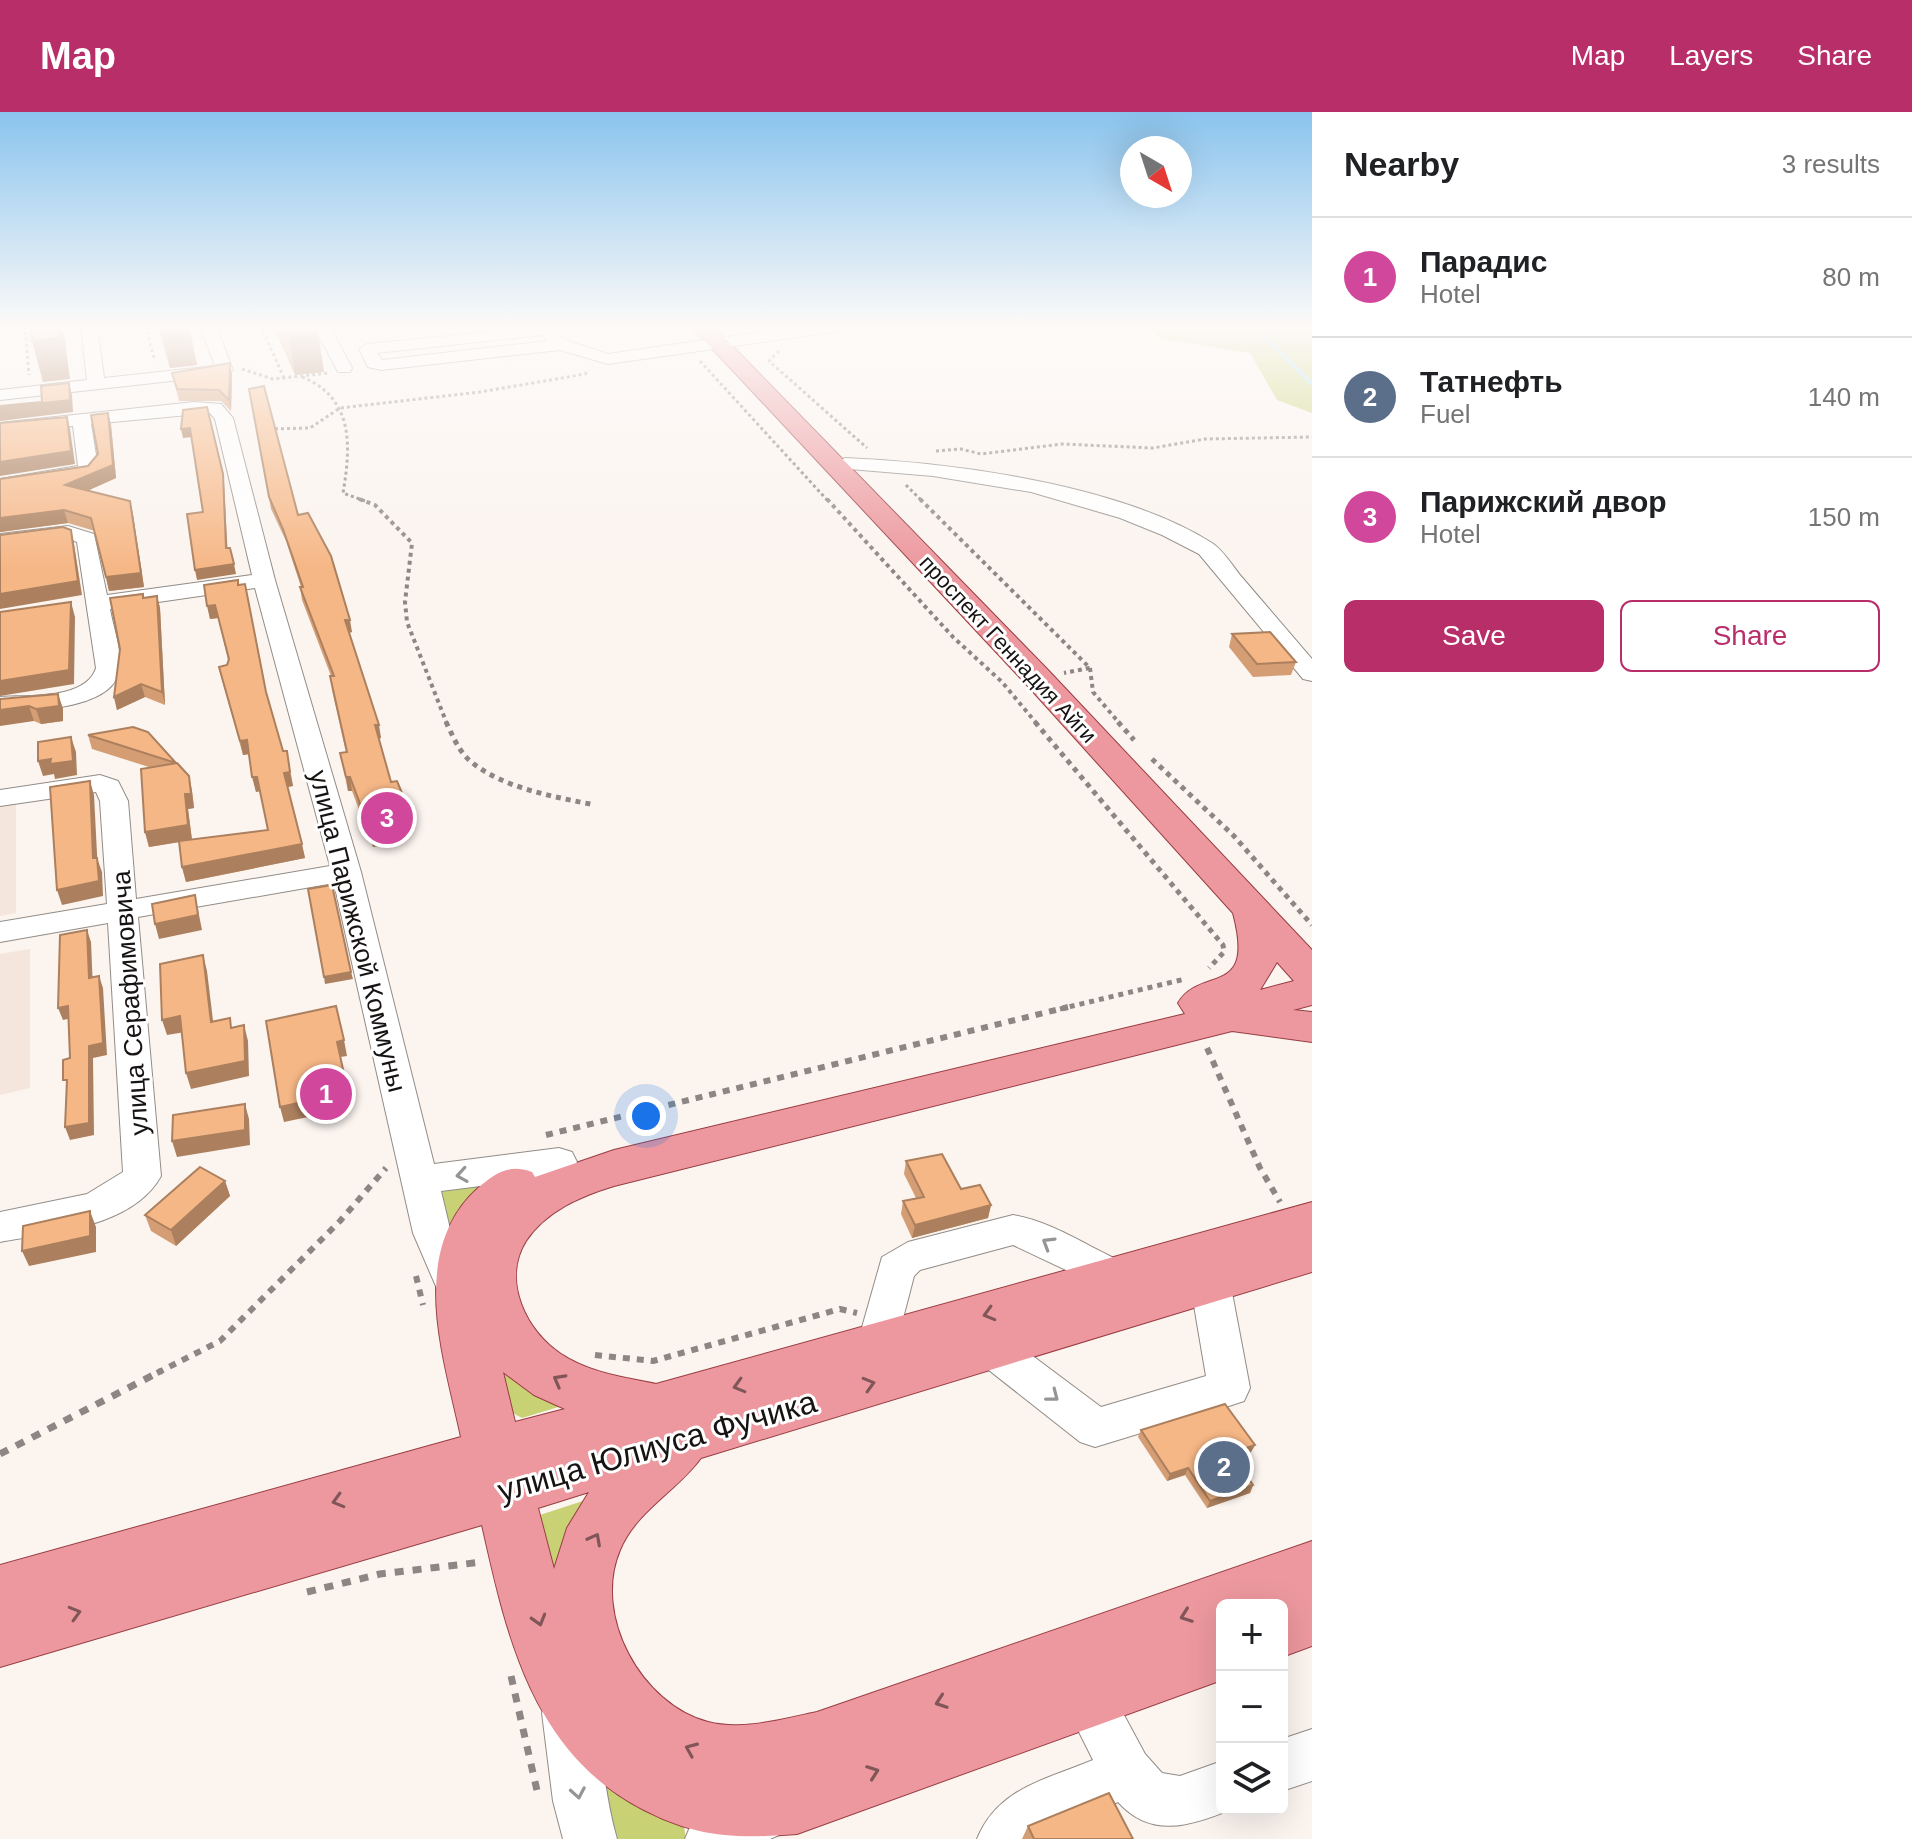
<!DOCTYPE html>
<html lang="en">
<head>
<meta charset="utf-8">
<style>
	body { margin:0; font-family:Arial,sans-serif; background:#f2f2f2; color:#202124 }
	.controls { position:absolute; right:24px; bottom:24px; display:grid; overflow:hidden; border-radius:12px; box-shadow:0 8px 32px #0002 }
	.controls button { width:72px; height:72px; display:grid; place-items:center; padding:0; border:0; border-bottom:2px solid #e0e0e0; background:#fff; color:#202124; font:40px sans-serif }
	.compass { position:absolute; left:1120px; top:24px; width:72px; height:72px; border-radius:50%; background:#fff; box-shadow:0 8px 32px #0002; rotate:141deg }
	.you { position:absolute; left:646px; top:1004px; width:28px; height:28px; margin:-20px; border:6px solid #fff; border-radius:50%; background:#1a73e8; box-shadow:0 0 0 12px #1a73e833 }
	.badge { display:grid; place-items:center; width:52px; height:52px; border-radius:50%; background:#b82e69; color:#fff; font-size:26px; font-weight:700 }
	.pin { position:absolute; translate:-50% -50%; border:4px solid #fff; box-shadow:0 2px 8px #0006 }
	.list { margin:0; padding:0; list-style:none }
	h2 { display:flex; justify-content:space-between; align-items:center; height:104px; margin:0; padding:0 32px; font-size:34px }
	h2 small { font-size:26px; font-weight:400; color:#757577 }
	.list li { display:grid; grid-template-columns:52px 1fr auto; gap:24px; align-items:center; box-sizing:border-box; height:120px; padding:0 32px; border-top:2px solid #e0e0e0 }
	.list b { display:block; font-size:30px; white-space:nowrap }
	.list p { margin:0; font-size:26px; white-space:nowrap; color:#757577 }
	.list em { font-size:26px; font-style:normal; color:#757577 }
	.actions { display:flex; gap:16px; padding:24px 32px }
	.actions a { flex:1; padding:18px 0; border:2px solid #b82e69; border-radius:12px; text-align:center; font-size:28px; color:#b82e69 }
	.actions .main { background:#b82e69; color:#fff }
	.icon { flex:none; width:44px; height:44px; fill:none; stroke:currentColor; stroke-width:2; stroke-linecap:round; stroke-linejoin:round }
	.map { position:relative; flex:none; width:1312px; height:1727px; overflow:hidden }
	header { display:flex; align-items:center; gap:48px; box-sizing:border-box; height:112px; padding:0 40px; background:#b82e69; color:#fff }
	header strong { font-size:38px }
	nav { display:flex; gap:44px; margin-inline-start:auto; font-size:28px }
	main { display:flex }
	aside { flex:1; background:#fff }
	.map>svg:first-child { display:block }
	.built { fill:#f4e6dc }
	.green { fill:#c8d174 }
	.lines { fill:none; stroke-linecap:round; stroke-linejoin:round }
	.stream { stroke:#9dddf6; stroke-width:4 }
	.minor-casing { stroke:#928c87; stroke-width:2 }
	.major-casing { stroke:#993d43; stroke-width:2 }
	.path-far4 { stroke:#8c8784; stroke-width:3; stroke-dasharray:3 3; stroke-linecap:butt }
	.path-far3 { stroke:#8c8784; stroke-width:4; stroke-dasharray:4 4; stroke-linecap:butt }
	.path-far2 { stroke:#8c8784; stroke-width:5; stroke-dasharray:5 5; stroke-linecap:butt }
	.path-far1 { stroke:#8c8784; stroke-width:6; stroke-dasharray:7 7; stroke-linecap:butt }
	.path { stroke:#8c8784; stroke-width:7; stroke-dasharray:9 9; stroke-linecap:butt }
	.minor { fill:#fff; fill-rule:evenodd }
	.major { fill:#ec989e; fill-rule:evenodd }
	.wall { fill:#d49d73 }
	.shaded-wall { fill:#ac805e }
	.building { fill:#f6b786; stroke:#ac805e; stroke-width:2 }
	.oneway { stroke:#969594 }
	.oneway2 { stroke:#815658 }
	.labels { text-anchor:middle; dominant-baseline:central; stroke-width:6; stroke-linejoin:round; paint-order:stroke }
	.far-street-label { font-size:22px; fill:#161312; stroke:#fff }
	.street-label { font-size:26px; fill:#161312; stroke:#fff }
	.near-street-label { font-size:32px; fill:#161312; stroke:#fff }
</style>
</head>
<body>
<header>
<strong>Map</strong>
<nav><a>Map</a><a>Layers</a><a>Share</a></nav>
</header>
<main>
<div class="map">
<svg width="1312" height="1727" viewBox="0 0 1312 1727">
	<rect width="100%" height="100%" fill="#fbf4ef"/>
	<!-- built -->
	<g class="built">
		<polygon points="16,687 16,801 0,804 0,690"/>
		<polygon points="30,837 30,976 0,983 0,842"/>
	</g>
	<!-- green -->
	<g class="green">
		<polygon points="1145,214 1312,214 1312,301 1277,288 1250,241 1162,227"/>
		<polygon points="489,1064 449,1121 434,1079"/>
		<polygon points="485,1223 565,1293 522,1306 511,1300"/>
		<polygon points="595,1385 561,1477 535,1409 540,1403"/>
		<polygon points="603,1669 643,1696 684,1715 686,1727 599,1727"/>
	</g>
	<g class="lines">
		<!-- stream -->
		<polyline class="stream" points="1280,214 1266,226 1312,272"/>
		<defs>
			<g id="minor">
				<polygon points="81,214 97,214 104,266 215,254 200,214 216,214 233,258 225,263 0,288 0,278 87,268"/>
				<polygon points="314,214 330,214 352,256 350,260 338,260"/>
				<path d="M551 214 565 228 608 242 803 214H848L840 219 608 252 560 238 381 258 368 255 359 237 367 232ZM543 223 548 229 382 248 377 241Z"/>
				<path d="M194 290 221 292 233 306 275 468 361 760 434 1052 559 1036 572 1040 577 1050 572 1060 559 1064 441 1079 451 1121 478 1181 472 1193 458 1197 444 1193 413 1121 334 771 138 805 161 1064C132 1116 52 1120 0 1130V1100L87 1082 123 1060 108 811 0 830V810L107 792 100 689 96 680 0 694V678L100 663 118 669 128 689 136 787 330 754 255 476 110 497C113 515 123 541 119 559 112 598 31 598 0 601V585C27 583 86 588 96 556L77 430 67 426 0 434V422L68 414 94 422 107 483 252 463 215 307 210 301 91 312 98 355 89 365 0 379V367L78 354 73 314 0 321V311Z"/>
				<path d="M845 346C951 350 1121 373 1212 431 1223 438 1232 453 1240 463 1264 491 1288 519 1312 547V569L1303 567 1199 442 1162 423 1120 406 1031 380 933 364 838 356 835 352Z"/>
				<path d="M1013 1103C1055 1110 1092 1138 1132 1154L1138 1165 1132 1176 1118 1181 1104 1176 1013 1133 920 1158 914 1164 893 1245 878 1250 863 1245 857 1233 882 1145 908 1130Z"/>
				<polygon points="1210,1154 1224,1159 1230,1170 1250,1276 1244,1289 1229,1294 1095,1335 1080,1330 976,1248 970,1236 976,1224 991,1218 1006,1224 1101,1295 1206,1264 1190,1170 1196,1159"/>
				<path d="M1086 1559 1104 1566 1145 1642 1162 1661 1180 1664 1222 1649V1697H1232C1191 1714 1151 1727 1118 1690L1044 1722 1039 1727H977C998 1676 1045 1668 1093 1648L1061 1584 1068 1566Z"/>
				<path d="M567 1576 585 1583C603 1628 603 1680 617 1727H563L553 1689 542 1601 549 1583Z"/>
				<polygon points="1312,1617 1312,1669 1282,1679 1282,1627"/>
				<polygon points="760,1677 779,1685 787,1704 779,1723 770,1727 685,1727 693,1708"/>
			</g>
			<path id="major" d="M691 214H713L1048 558 1312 838V893L1293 898 1312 900V930L1232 919 614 1074C581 1084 546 1099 526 1129 501 1169 527 1220 561 1242 590 1261 623 1265 656 1272L1312 1090V1160L701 1346C677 1379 636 1399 620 1438 592 1503 641 1592 708 1610 743 1619 782 1607 817 1600L1312 1429V1534L1282 1545V1493H1222V1568L797 1722C738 1727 698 1726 644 1698 533 1642 507 1525 482 1413L0 1555V1453L461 1325C444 1245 407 1140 478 1076 497 1060 509 1052 532 1060L535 1065 614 1038 1185 902 1178 891C1201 853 1256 887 1233 801L1026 572ZM1277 850 1294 869 1260 878ZM503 1260 534 1283 565 1297 515 1310ZM589 1380 567 1416 554 1457 538 1396Z"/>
		</defs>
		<!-- minor casing -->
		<use href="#minor" class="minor-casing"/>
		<!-- major casing -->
		<use href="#major" class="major-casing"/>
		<!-- path-far4 -->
		<g class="path-far4">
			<polyline points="25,214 29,263"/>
			<polyline points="145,214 155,249"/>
			<polyline points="261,214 284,266"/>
			<polyline points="779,239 769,249 867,336"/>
			<polyline points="700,249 828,389"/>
			<polyline points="242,257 273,267 329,261"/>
			<path d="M302 265C354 286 351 334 343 381L365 389"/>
			<polyline points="269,317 310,316 340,296 480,280 585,262 589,258"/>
			<polyline points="936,339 961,337 981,342 1062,332 1153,336 1205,327 1312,325"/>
			<polyline points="906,373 922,389"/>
		</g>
		<!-- path-far3 -->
		<g class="path-far3">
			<polyline points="359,387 375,393 412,431 405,490 407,510 447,612"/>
			<polyline points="827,387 953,525 1002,570 1037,612"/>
			<polyline points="920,387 1090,556 1064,561"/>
			<polyline points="1090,556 1093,580 1120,612"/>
		</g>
		<!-- path-far2 -->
		<g class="path-far2">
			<path d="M446 610C452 622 458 638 469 648 501 676 555 685 595 693"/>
			<polyline points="1035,610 1223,833 1224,840 1209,856"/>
			<polyline points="1118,610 1134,628"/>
			<polyline points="1152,647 1233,723 1312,813"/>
			<polyline points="1060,897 1185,867"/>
		</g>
		<!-- path-far1 -->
		<g class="path-far1">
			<polyline points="1207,936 1260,1056 1280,1090"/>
			<polyline points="546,1023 1068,895"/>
			<polyline points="416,1164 423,1193"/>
			<polyline points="595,1243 653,1249 840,1197 857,1201"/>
			<polyline points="157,1261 220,1229 340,1109 386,1056"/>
		</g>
		<!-- path -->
		<g class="path">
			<polyline points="0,1342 161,1259"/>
			<polyline points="307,1480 380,1462 482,1450"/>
			<polyline points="511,1564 538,1683"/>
		</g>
		<!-- minor -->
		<use href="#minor" class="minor"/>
		<!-- major -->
		<use href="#major" class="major"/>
	</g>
	<!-- wall -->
	<g class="wall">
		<polygon points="157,214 189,214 197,253 170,256"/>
		<polygon points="273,214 315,214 324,260 295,263"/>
		<polygon points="172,261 232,262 231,299 221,289 179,289"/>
		<polygon points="251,288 298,403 352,520 349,521 381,626 379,627 391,670 407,693 409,707 401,709 406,728 373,735 352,679 348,679 340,641 346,640 332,578 331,564 302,488 300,475 301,475 286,429 271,397"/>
		<polygon points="108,301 111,313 116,366 87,379 133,403 144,475 109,479 95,419 68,411 0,420 0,367 88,354 98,342"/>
		<polygon points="204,473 266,581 283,639 287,639 293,674 288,675 305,746 186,770 182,755 179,730 149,735 145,720 149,655 92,637 88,623 148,620 189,664 192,679 194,696 188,697 192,728 268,718 260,679 256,680 249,642 243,643 222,568 219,555 227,553 228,548 218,506 210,507"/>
		<polygon points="157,484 160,496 165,593 145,585 117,598 114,585 144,486"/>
		<polygon points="1232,522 1296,550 1291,563 1253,565 1229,535"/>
		<polygon points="58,582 63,597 63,609 41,612 34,609 0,587"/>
		<polygon points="906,1049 991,1093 988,1106 912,1126 901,1102 903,1089 916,1086 904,1062"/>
		<polygon points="225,1069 230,1084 176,1134 151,1119 145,1103"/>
		<polygon points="1141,1318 1255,1333 1251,1340 1234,1346 1253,1373 1250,1381 1207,1396 1185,1363 1167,1369 1138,1325"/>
		<polygon points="1028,1714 1133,1727 1022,1727"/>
	</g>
	<!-- shaded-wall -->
	<g class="shaded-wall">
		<polygon points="58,214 63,214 70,267 43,270 32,229"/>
		<polygon points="169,214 189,214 197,253 170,256 161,215"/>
		<polygon points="318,219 324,260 295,263 289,222"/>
		<polygon points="230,251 232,262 231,299 229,288"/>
		<polygon points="69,271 72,283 73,300 0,309 0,296 70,288"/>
		<polygon points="108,301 111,313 116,366 69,387 65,373 113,353"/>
		<polygon points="67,305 70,317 75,352 0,364 0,350"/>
		<polygon points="190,316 192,325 183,326 181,317"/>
		<polygon points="223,362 224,371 228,446 226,436"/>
		<polygon points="130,389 133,403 144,475 109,479 106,465"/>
		<polygon points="64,398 68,411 0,420 0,406"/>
		<polygon points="71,418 74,432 82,483 0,497 0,482"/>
		<polygon points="234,452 236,462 197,468 195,458"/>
		<polygon points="157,484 160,496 165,593 162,580"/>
		<polygon points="71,490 75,505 74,572 0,584 0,569"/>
		<polygon points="215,493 218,506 210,507 207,494"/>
		<polygon points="345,508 350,508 352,520 347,521"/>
		<polygon points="141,572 145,585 117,598 114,585"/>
		<polygon points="58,582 63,597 63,609 41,612 36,597"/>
		<polygon points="29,594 34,609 0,614 0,598"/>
		<polygon points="375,613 379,613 381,626 377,627"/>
		<polygon points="71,625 76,640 77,663 55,667 54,662 43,664 38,649"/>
		<polygon points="247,628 250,642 243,643 240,629"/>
		<polygon points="290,660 293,674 287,675 284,661"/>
		<polygon points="189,664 192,679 194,696 188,697 192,728 149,735 145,720 185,682"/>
		<polygon points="252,665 257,665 260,679 256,680"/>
		<polygon points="346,665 350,665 352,679 348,679"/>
		<polygon points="90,669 94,683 98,761 93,746"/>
		<polygon points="407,693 409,707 397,710 395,695"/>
		<polygon points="404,714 406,728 373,735 371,721"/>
		<polygon points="302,732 305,746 186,770 182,755"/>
		<polygon points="97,746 102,760 103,784 62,793 57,778"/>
		<polygon points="195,783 202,818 159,827 155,812"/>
		<polygon points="87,818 91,830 93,878 89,866"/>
		<polygon points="203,843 207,859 215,925 211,910"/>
		<polygon points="351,860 353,867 325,872 324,865"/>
		<polygon points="99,864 103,876 107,943 93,946 94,1023 70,1028 65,1015 89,934"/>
		<polygon points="68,894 72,906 63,908 58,896"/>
		<polygon points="180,904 185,920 167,923 162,908"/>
		<polygon points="244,913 248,929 249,964 191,977 186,961"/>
		<polygon points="344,928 347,944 340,945 337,930"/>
		<polygon points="348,980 351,996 284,1010 280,995"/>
		<polygon points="245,992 249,1007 250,1033 177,1045 172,1029"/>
		<polygon points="225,1069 230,1084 176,1134 171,1118"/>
		<polygon points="991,1093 988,1106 912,1126 915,1113"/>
		<polygon points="90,1099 96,1115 96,1140 29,1154 22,1139"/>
		<polygon points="1255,1333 1251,1340 1227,1348 1231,1341"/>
		<polygon points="1188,1356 1185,1363 1167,1369 1170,1362"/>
		<polygon points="1253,1373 1250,1381 1207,1396 1210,1389"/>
	</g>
	<!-- building -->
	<g class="building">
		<polygon points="31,214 58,214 60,226 32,229"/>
		<polygon points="285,214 315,214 318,219 289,222"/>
		<polygon points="230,251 229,288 219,278 177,277 172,261"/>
		<polygon points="69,271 70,288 0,296 0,294 42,290 41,274"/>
		<polygon points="264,274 298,403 308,401 331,444 350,508 345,508 379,613 375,613 391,670 397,669 407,693 395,695 404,714 371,721 350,665 346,665 340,641 347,640 330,564 334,564 300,475 303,475 283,417 269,385 249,277"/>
		<polygon points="207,295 223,362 226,436 230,436 234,452 195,458 187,402 203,400 190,316 181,317 183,298"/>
		<polygon points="108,301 113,353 65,373 130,389 141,461 106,465 91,406 64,398 0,406 0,367 88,354 98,342 91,303"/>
		<polygon points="67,305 71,339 0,350 0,311"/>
		<polygon points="63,415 71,418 78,469 0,482 0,423"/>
		<polygon points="238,468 238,473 245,472 266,580 283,639 287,639 290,660 284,661 302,732 182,755 179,729 268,718 257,665 252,665 247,628 240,629 219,555 227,553 229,547 215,493 207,494 204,473"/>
		<polygon points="143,482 143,486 157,484 162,580 141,572 114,585 120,537 110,486"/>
		<polygon points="71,490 69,558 0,569 0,500"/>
		<polygon points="1270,520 1296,550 1257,552 1232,522"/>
		<polygon points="58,582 59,594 36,597 29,594 0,598 0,587"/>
		<polygon points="133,615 148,620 176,651 88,623"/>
		<polygon points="71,625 73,649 50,652 51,647 38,649 38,630"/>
		<polygon points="177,651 189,664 191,682 185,682 188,713 145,720 141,657"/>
		<polygon points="90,669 93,746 97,746 99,769 57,778 50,675"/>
		<polygon points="332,773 351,860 324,865 308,777"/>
		<polygon points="195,783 198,803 155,812 152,792"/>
		<polygon points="87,818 89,866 99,864 103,931 89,934 89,1011 65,1015 67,968 63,968 63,948 70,946 68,894 58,896 60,823"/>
		<polygon points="203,843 211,910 230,906 231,916 244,913 245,949 186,961 180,904 162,908 160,852"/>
		<polygon points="336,894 344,928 337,930 348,980 280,995 266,909"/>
		<polygon points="245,992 245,1018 172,1029 173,1003"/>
		<polygon points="942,1042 961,1077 980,1073 991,1093 915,1113 903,1089 924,1085 906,1049"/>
		<polygon points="200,1055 225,1069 171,1118 145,1103"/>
		<polygon points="90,1099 90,1124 22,1139 23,1114"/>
		<polygon points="1225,1292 1255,1333 1231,1341 1253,1373 1210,1389 1188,1356 1170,1362 1141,1318"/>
		<polygon points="1109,1681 1133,1727 1034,1727 1028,1714"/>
	</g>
	<!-- one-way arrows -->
	<defs><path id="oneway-chevron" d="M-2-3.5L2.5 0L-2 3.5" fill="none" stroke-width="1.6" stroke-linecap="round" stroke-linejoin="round" transform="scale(2)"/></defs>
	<g class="oneway">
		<use href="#oneway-chevron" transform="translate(462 1063) rotate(171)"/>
		<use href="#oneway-chevron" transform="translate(1048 1131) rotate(-149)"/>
		<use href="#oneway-chevron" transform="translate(1053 1284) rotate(38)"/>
		<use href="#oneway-chevron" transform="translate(578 1681) rotate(80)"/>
	</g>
	<g class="oneway2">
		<use href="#oneway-chevron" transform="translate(989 1202) rotate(164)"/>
		<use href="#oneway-chevron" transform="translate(559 1268) rotate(-151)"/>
		<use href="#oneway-chevron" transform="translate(869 1272) rotate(-16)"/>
		<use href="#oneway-chevron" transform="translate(739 1274) rotate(164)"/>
		<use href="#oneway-chevron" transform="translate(338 1389) rotate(164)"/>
		<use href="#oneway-chevron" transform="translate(595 1427) rotate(-62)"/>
		<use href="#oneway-chevron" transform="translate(75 1501) rotate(-16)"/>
		<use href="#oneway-chevron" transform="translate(1186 1504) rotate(160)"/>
		<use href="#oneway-chevron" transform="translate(539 1508) rotate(74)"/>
		<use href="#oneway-chevron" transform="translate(941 1590) rotate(161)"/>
		<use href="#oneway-chevron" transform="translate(691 1637) rotate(-157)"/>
		<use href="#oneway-chevron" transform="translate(873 1660) rotate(-20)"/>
	</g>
	<!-- sky -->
	<linearGradient id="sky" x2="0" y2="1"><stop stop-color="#8ac4ee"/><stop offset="0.47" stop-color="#fdfaf8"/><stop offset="1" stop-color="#fdfaf8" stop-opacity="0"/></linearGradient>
	<rect width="1312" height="456" fill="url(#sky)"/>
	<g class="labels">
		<!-- far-street labels -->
		<g class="far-street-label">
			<text transform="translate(1008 537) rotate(47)">проспект Геннадия Айги</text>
		</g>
		<!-- street labels -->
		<g class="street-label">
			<text transform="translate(358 819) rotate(76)">улица Парижской Коммуны</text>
			<text transform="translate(130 891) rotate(-94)">улица Серафимовича</text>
		</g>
		<!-- near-street labels -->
		<g class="near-street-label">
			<text transform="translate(657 1334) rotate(-16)">улица Юлиуса Фучика</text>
		</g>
	</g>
</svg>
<div class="controls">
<button>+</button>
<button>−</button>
<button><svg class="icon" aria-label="layers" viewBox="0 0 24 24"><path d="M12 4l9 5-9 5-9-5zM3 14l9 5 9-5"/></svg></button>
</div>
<svg class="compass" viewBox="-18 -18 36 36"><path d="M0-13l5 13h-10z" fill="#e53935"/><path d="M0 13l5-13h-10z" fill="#757577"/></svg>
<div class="you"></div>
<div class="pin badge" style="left:326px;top:982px;background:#d1479c">1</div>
<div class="pin badge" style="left:1224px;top:1355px;background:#5c6f8a">2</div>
<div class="pin badge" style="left:387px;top:706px;background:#d1479c">3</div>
</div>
<aside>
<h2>Nearby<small>3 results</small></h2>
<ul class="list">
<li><span class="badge" style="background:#d1479c">1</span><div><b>Парадис</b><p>Hotel</p></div><em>80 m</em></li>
<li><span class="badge" style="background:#5c6f8a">2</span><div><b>Татнефть</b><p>Fuel</p></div><em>140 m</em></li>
<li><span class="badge" style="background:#d1479c">3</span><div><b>Парижский двор</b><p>Hotel</p></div><em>150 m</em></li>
</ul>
<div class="actions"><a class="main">Save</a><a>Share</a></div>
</aside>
</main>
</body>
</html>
